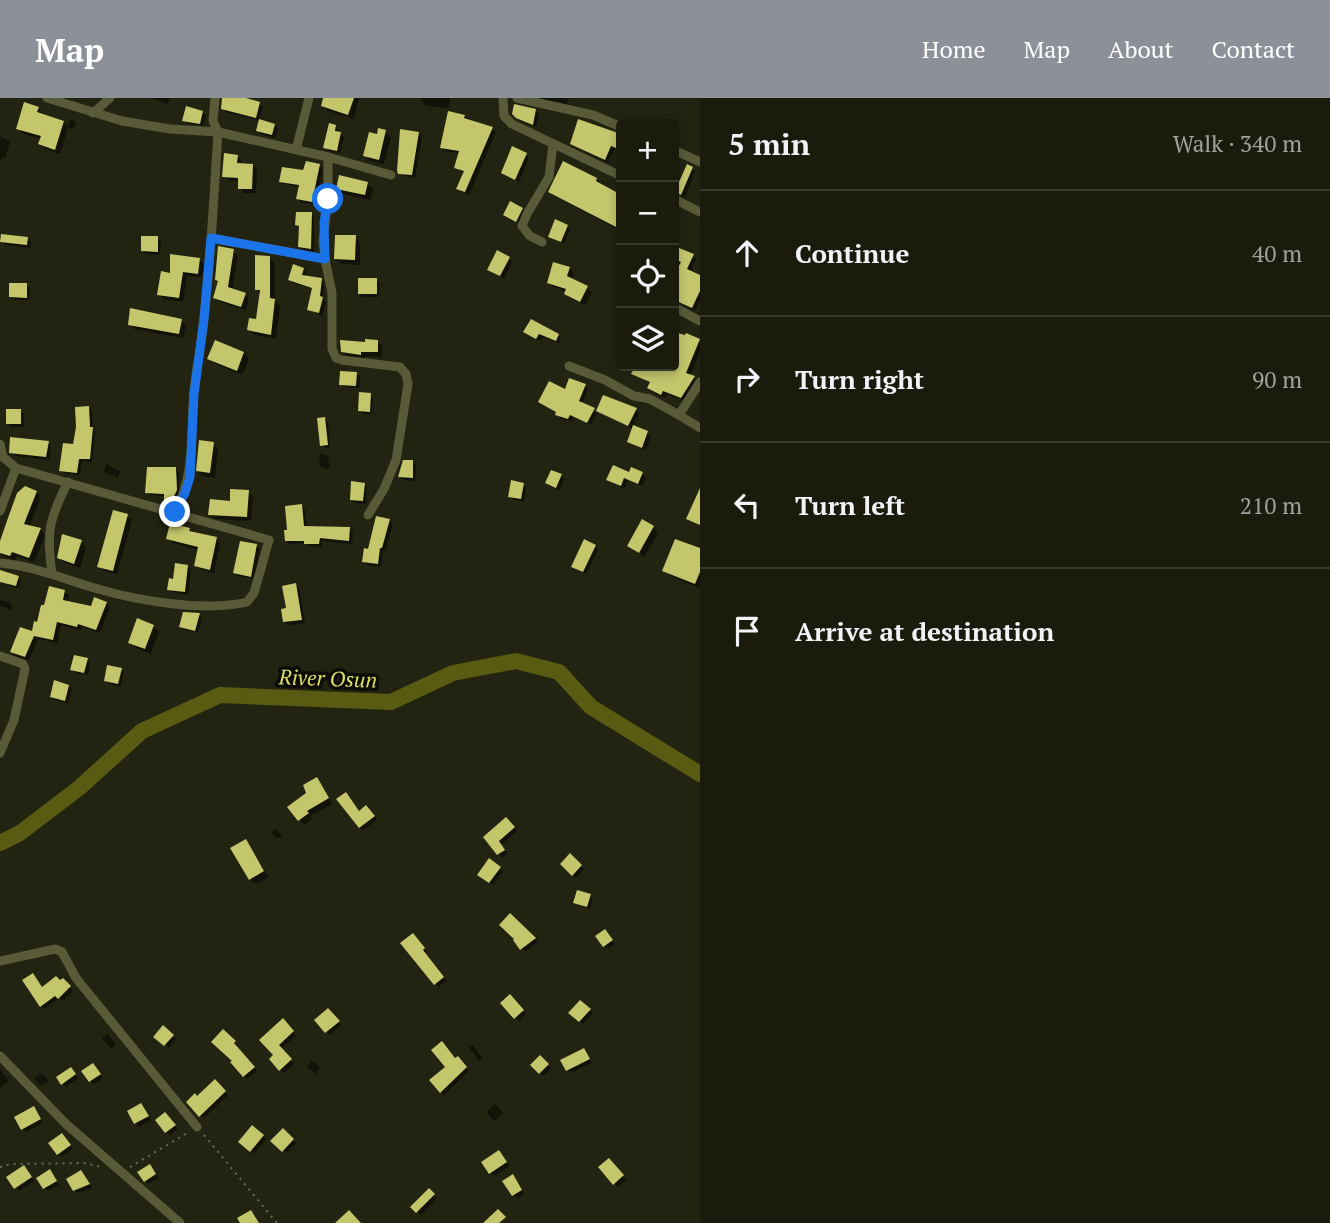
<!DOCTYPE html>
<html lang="en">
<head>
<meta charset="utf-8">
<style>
	body { margin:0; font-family:"PT Serif",serif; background:#232316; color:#f1f3f6 }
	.controls { position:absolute; right:21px; top:21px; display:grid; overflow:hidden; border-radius:7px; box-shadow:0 4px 10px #0003 }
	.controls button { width:63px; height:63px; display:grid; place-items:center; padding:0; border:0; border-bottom:2px solid #38382e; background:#1a1a0d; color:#f1f3f6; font:35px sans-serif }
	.stop { position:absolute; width:21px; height:21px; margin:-16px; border:5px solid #1a73e8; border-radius:50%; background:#fff }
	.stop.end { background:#1a73e8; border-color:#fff; box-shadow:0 2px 7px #0008 }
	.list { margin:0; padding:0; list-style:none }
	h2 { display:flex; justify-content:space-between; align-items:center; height:91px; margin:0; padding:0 28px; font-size:30px }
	h2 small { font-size:23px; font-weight:400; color:#9fa19d }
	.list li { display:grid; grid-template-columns:46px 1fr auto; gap:21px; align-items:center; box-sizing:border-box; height:126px; padding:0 28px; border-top:2px solid #38382e }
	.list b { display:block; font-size:26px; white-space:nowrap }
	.list em { font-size:23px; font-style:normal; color:#9fa19d }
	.icon { flex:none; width:38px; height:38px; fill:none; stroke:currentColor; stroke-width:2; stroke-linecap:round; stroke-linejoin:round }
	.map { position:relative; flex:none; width:700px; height:1125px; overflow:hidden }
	header { display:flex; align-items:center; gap:42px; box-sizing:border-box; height:98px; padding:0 35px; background:#8c9099; color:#fff }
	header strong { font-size:33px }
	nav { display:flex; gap:38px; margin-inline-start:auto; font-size:24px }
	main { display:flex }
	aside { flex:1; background:#1a1a0d }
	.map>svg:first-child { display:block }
	.shadow { fill:#0007 }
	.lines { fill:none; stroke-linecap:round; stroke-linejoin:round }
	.river { stroke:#5a5b12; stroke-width:16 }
	.building { fill:#c4c66c }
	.path { stroke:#6a6b5b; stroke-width:2; stroke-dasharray:2 5; stroke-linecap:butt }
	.minor { stroke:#595a38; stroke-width:9 }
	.route { stroke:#1a73e8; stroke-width:9 }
	.labels { text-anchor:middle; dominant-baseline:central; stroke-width:7; stroke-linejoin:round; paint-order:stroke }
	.water-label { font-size:21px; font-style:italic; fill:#dddf66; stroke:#0b0c05 }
</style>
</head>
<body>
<header>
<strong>Map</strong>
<nav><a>Home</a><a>Map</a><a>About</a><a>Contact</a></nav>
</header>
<main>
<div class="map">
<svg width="700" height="1125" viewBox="0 0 700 1125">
	<rect width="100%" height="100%" fill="#222311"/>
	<!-- shadow -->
	<g class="shadow">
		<polygon points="151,0 170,0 167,6"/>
		<polygon points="224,0 241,0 259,6 263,9 259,22 226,14 223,10"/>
		<polygon points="325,0 359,0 354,21 328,13 323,8"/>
		<polygon points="421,0 450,0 449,10 426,8 421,3"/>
		<polygon points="535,0 569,0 567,7"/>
		<polygon points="38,10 43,16 43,18 63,24 68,29 70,21 76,24 74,31 68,30 60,56 46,51 40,46 42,41 24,36 18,30"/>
		<polygon points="535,13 539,16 536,29 522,23 514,15"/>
		<polygon points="202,14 206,18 203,28 188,25 184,22"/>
		<polygon points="464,18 496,34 469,97 458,90 465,75 456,70 460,56 446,53 442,49"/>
		<polygon points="579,23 621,37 621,53 615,50 608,65 576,49 572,46"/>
		<polygon points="274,27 278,31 275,40 261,36 258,33"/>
		<polygon points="335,28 338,32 338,35 344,39 340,55 328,53 325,49"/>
		<polygon points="385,34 391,39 384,66 370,63 365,57 378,38"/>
		<polygon points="419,35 422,39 415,80 403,78 399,75"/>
		<polygon points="0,38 10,44 5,60 2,59 0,64"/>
		<polygon points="526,57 529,60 519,84 507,78"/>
		<polygon points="237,58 242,63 241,67 253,67 257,72 256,95 244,95 240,90 240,84 229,82 224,78"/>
		<polygon points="319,68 323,71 315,107 301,104 298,100 300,89 284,86 281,83"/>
		<polygon points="692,71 695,74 685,99 679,97 674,99 674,83 680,86"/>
		<polygon points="596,81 617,96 621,96 621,133 556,99 550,94"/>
		<polygon points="367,86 373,91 370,102 343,96 338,90"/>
		<polygon points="522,111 525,115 520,126 505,117"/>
		<polygon points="311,116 314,120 314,154 303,152 299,148 301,131 297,127"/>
		<polygon points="567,128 570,131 564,146 550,139"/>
		<polygon points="355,139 360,145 360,167 341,166 336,161"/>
		<polygon points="27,140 31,144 30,150 5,147 2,143"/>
		<polygon points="157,140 161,144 160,157 146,156 142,153"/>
		<polygon points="680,152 696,161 690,174 700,179 700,203 695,213 674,203 674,166"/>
		<polygon points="233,153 238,158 232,192 245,196 249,201 246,212 220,204 215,199"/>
		<polygon points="269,160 275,165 275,203 280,208 276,241 254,237 249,231 258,223 261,196 257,191"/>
		<polygon points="509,160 512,164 504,181 489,171"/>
		<polygon points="199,162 204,166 202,179 187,178 183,204 164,201 159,196 172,177"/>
		<polygon points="569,170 574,175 572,182 592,194 585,207 570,200 566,196 567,193 553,189 549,184"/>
		<polygon points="304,171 307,175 305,179 321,181 324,185 323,201 326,204 322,218 309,211 314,191 293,185 290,182"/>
		<polygon points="376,182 380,185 379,199 363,199 359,195"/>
		<polygon points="26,187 30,190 29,202 14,202 10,199"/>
		<polygon points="181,222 186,227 183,240 134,231 130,226"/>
		<polygon points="621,224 621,240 616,235"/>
		<polygon points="526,234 558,237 561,240 559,245 543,239 540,243"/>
		<polygon points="674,236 700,244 700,254 690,278 698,284 686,303 667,296 665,300 653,294 649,290 651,285 633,275 637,268 661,268 672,273 678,259 674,258"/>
		<polygon points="377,243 382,248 382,259 365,258 365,261 348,259 343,254"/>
		<polygon points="244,255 249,261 242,277 215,266 209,261"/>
		<polygon points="356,276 360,279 359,290 344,289 341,286"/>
		<polygon points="585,288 588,291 582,306 597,315 591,327 573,319 572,323 560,320 557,315 540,304"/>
		<polygon points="370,297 373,300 372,316 363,316 360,312"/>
		<polygon points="89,310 92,313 93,332 95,334 92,364 82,363 80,377 64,375 61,372 75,348"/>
		<polygon points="636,312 639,315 632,329 651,338 646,352 629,344 633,331 598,313"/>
		<polygon points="20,313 24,316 24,329 11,329 7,325"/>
		<polygon points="325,321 328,325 330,350 325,350 321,347"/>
		<polygon points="48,344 51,348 49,362 15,358 11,354"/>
		<polygon points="213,346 218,351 215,380 203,378 197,373"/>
		<polygon points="319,356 325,356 328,359 330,371 324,371 320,368"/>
		<polygon points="412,364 416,367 415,383 403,382 400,379"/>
		<polygon points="106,366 120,373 118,380 104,374"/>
		<polygon points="176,371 179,374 179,396 174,408 169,407 166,404 166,398 150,397 147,394"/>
		<polygon points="632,371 646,379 642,388 628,382 624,391 609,382 630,376"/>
		<polygon points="561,378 564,381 559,392 548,385"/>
		<polygon points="364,386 367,390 366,406 355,405 351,401"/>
		<polygon points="523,386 526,390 524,404 514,402 510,399"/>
		<polygon points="36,394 41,399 29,429 40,432 45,437 34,464 16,458 15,462 3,458 0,454 0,448"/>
		<polygon points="248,394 253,399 251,423 215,421 210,417"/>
		<polygon points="302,408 305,412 307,430 349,431 353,434 352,446 322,443 322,449 309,448 307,445 290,446 287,443"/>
		<polygon points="127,418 132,422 117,476 104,473 99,468"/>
		<polygon points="389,422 393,426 385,453 383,452 381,469 367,467 363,464"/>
		<polygon points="171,427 189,432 194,436 216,441 220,446 214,475 201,472 196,468 199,452 173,445 168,440"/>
		<polygon points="653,429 658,435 644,459 629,448"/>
		<polygon points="81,444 86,449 80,470 65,465 59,460"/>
		<polygon points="256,448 260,451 254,481 238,478 235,475"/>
		<polygon points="595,448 598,452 586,476 577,472 573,468"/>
		<polygon points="700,452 700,490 670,478 664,472"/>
		<polygon points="188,469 191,472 188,497 172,494 169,491"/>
		<polygon points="18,479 21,483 19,490 3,486 0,483"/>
		<polygon points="295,487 299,490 305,525 288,527 285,524"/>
		<polygon points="64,493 69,498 67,504 92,510 106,505 110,509 100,535 82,529 81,532 61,527 57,545 38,541 29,562 16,558 12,554 33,535"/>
		<polygon points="0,502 9,504 12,508 11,512 0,508"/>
		<polygon points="199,516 202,520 198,535 184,532 181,528"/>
		<polygon points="153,528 159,534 151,556 136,550 130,545"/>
		<polygon points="87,562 90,565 88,577 76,575 72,571"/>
		<polygon points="121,572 124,575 121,589 109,586 106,582"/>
		<polygon points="68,588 72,591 68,605 55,602 52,598"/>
		<polygon points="317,682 332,706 310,718 312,721 304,727 290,709 309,695"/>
		<polygon points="370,712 377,722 363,732 360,729 359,714"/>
		<polygon points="506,721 517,733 501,747 507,756 502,760 486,739"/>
		<polygon points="276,731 282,738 277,741 271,734"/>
		<polygon points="246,743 269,779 256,786 250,781"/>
		<polygon points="570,758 584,771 576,780 562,766"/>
		<polygon points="500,770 503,773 493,787 483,780"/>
		<polygon points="590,797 593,801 590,811 575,805"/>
		<polygon points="510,817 538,844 525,854 515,842"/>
		<polygon points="608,837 615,846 608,851 598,838"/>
		<polygon points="416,840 427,854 425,856 446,883 438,889"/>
		<polygon points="32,877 44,890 63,882 73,893 63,903 60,900 44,911 41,908"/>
		<polygon points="510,899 526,916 519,923 502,906"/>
		<polygon points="580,904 593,915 583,926 571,915"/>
		<polygon points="328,912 341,927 330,937 316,922"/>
		<polygon points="283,923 296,938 281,951 294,966 284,975 271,961 276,957"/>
		<polygon points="164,930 176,941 169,950 156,939"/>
		<polygon points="223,934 238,947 236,949 257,973 247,981 233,964"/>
		<polygon points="108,936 116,947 111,951 102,940"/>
		<polygon points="473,947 483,961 479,963 469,949"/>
		<polygon points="584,953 592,965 570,975 567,972"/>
		<polygon points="540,959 551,971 543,978 532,967"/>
		<polygon points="458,961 469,973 444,997 441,994 447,970"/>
		<polygon points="311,962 320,969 316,976 307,969"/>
		<polygon points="96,970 103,980 94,986 90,983"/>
		<polygon points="0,971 9,983 0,990"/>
		<polygon points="42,975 49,983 41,988 34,980"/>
		<polygon points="75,975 78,980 66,989 62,985"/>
		<polygon points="215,984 228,997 204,1020 188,1004 197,1000"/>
		<polygon points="495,1006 503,1015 494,1023 486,1014"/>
		<polygon points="141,1007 151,1022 139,1029 129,1014"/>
		<polygon points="37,1014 43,1025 26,1034 23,1031"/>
		<polygon points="165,1016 178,1031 170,1037 157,1022"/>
		<polygon points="283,1032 296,1045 286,1055 273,1043"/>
		<polygon points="263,1038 266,1041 254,1056 244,1047"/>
		<polygon points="65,1040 73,1051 61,1059 58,1056"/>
		<polygon points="502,1057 509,1068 494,1078 491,1075"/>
		<polygon points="609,1062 626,1082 618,1089 601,1070"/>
		<polygon points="153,1071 158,1080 148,1086 145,1083"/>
		<polygon points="27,1073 34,1083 19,1093 9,1080"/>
		<polygon points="53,1077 59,1087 48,1093 44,1090"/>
		<polygon points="84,1077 92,1090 78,1095 74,1092"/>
		<polygon points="516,1082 524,1096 517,1100 513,1097"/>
		<polygon points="429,1093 437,1101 421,1117 413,1109"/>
	</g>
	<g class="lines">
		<!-- river -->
		<polyline class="river" points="0,745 20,735 79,690 142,633 220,597 391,604 453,575 516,563 559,574 591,609 700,676"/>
	</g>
	<!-- building -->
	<g class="building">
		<polygon points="222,0 246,0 260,4 256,20 221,11"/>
		<polygon points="323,0 354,0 348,17 321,8"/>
		<polygon points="24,4 39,9 37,14 64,23 55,52 38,46 41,38 16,31"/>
		<polygon points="514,6 536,11 533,27 516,20 512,16"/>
		<polygon points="186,8 203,13 200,26 182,23"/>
		<polygon points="448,13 465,17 464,20 493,29 465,94 456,91 464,73 454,70 459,53 440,50"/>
		<polygon points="259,21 275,26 272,37 256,33"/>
		<polygon points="578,21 621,36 621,52 611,48 605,62 570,46"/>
		<polygon points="329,25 336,27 335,33 341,34 337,53 323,50"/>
		<polygon points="378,30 386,32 379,62 363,58 369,34 377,36"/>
		<polygon points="400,31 419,34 412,77 398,76 397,73"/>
		<polygon points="512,48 527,55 515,82 501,75"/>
		<polygon points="224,55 238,57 237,65 253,66 252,91 238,91 238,80 222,79"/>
		<polygon points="306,63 320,66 312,104 296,101 299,87 279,84 282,69 303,72"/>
		<polygon points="563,63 597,80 596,83 616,94 621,85 621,118 616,129 548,94"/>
		<polygon points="687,66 693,69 681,97 674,94 674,81 679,84"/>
		<polygon points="339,77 368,84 365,97 336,91"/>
		<polygon points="510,103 523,110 516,124 503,117"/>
		<polygon points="296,114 312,114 311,151 298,149 299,128 295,127"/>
		<polygon points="555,121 568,127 561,144 548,139"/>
		<polygon points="1,136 28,139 27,147 0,144"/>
		<polygon points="335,137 356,137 355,162 334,161"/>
		<polygon points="141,138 158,138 158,154 141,153"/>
		<polygon points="218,148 234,151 228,189 246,195 241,209 213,200 218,183 215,182"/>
		<polygon points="679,150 694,156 687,171 700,177 700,193 692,210 674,202 674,176 681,164 674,161"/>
		<polygon points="497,152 510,159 500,178 487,172"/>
		<polygon points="170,156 200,160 198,176 183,174 179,200 157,197 161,173 170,175"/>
		<polygon points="255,157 270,158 270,200 275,201 271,237 247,232 249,220 256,221 260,192 255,192"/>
		<polygon points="553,164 570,169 567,178 588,188 580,204 564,196 566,191 547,185"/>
		<polygon points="293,166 304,170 302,177 322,180 320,198 323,199 319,215 307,212 312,190 288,182"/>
		<rect x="358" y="180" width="19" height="16"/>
		<polygon points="9,185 27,185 27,200 9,199"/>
		<polygon points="130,210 182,221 179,236 128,227"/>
		<polygon points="531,221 559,236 556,243 539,236 536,241 523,234"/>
		<polygon points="674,234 685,237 686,235 700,241 686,275 695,278 681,300 663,293 661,297 647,290 650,284 631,276 635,268 665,268 674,272"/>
		<polygon points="365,241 378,242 378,254 361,254 361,257 341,254 340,242 365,244"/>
		<polygon points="215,242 244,254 237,273 207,261"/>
		<polygon points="340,273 357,274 356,288 339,287"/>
		<polygon points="569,280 586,286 579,303 595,310 587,325 570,317 568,321 555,317 556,314 538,304 549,283 565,291"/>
		<polygon points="359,294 371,295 370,314 358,313"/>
		<polygon points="603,297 637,310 628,328 596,313"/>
		<polygon points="89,308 90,329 93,329 90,361 79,361 77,375 59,373 63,345 73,346 76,329 75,309"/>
		<rect x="6" y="311" width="15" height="15"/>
		<polygon points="325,319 328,347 320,348 317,320"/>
		<polygon points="633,327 648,333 642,350 627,344"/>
		<polygon points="10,339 49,343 46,359 9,355"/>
		<polygon points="199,342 214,344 210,375 196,373"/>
		<polygon points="403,362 413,362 413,380 398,379"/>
		<polygon points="613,367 629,374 631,369 643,374 638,386 624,380 621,388 606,382"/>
		<polygon points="147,369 176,369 177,392 171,405 164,405 164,396 145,395"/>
		<polygon points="551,372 562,376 556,390 545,385"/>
		<polygon points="511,382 524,385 521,401 508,399"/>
		<polygon points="351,383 365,385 363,403 350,402"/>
		<polygon points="25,388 37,393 24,426 41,430 29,460 12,454 10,458 0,455 0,443 8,420 17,395"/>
		<polygon points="700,390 700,427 686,421"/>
		<polygon points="230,391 249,392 247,419 208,417 210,401 230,403"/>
		<polygon points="302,406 304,428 350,429 349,443 320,440 319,446 304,446 304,443 285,443 284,432 287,432 285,408"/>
		<polygon points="113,412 128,416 113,473 97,469"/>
		<polygon points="376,418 390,421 382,450 380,450 378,466 362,464 364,450 368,451"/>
		<polygon points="642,421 654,428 639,455 627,448"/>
		<polygon points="170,425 190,430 189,433 217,439 210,472 194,468 198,449 166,441"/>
		<polygon points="62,436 82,442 74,466 57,460"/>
		<polygon points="584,441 596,447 583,474 571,469"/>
		<polygon points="675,441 700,450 700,474 695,486 662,473"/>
		<polygon points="240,443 257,446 251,479 233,475"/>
		<polygon points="175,465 188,467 185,494 167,492 169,480 173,481"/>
		<polygon points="0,472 19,478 16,488 0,484"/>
		<polygon points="296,485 302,522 283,524 281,511 286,510 282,488"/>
		<polygon points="49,488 65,492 63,502 91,508 94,499 107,504 96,532 78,526 77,529 57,524 53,542 34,538 25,559 10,554 20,529 32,533 34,523 37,524 41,507 44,507"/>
		<polygon points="183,514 200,515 195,533 179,529"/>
		<polygon points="137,520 154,527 145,551 128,545"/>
		<polygon points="74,557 88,560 84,575 70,572"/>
		<polygon points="107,567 122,570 118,586 104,583"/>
		<polygon points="54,582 69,587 65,603 50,599"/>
		<polygon points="317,679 329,700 307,713 309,715 298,723 287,709 306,695 303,687"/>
		<polygon points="346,694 359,713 366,707 375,718 359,730 336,701"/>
		<polygon points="506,719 515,729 499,743 505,752 497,757 483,739"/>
		<polygon points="246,741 264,773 249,782 230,750"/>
		<polygon points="570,755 582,767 572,778 560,766"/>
		<polygon points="489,760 501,769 489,785 477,777"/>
		<polygon points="577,792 591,796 587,809 573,805"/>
		<polygon points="510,815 536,840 520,852 513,842 514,841 499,827"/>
		<polygon points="605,831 613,842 603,849 595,838"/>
		<polygon points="413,835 425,850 423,852 444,879 434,887 400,845"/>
		<polygon points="33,875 42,889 56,878 60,882 63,880 71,888 58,901 55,898 40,909 22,882"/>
		<polygon points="510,896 524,912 514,921 500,905"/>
		<polygon points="580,902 591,911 579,924 568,915"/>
		<polygon points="328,910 340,923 325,935 314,922"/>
		<polygon points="283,920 294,933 279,947 292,961 279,973 269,961 273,957 259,942"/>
		<polygon points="163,927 174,937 164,948 153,939"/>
		<polygon points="223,931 236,943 234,945 255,969 243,979 230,964 232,963 211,944"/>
		<polygon points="442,943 455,960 458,958 467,969 440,995 429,982 445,969 431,952"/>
		<polygon points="584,950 590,961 566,973 560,962"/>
		<polygon points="540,957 549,966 539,976 530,967"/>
		<polygon points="93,965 101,976 89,984 81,973"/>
		<polygon points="71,969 76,976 61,987 56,979"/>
		<polygon points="215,981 226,993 199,1019 186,1004 195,995 197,998"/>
		<polygon points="141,1005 149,1018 134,1026 127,1013"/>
		<polygon points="34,1008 41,1021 21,1032 14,1019"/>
		<polygon points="165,1014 176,1027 165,1035 155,1022"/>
		<polygon points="252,1027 264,1037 250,1054 238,1044"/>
		<polygon points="283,1030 294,1041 282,1054 270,1043"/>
		<polygon points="62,1035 71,1047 57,1057 48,1045"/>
		<polygon points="499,1052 507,1064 489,1076 481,1064"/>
		<polygon points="609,1060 624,1077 613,1087 598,1069"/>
		<polygon points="150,1066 156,1076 144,1084 137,1074"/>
		<polygon points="24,1067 32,1079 14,1091 6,1079"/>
		<polygon points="50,1071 57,1083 43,1091 36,1080"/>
		<polygon points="81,1072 90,1086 73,1093 66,1081"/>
		<polygon points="513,1076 522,1092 512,1098 502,1083"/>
		<polygon points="429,1090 435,1096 416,1115 410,1109"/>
		<polygon points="498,1111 506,1119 499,1125 483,1125"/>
		<polygon points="251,1112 259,1125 240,1125 237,1120"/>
		<polygon points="349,1112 361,1125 335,1125"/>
	</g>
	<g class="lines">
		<!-- path -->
		<g class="path">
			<polyline points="204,1037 277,1125"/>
			<polyline points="0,1069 11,1066 84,1065 102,1069"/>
			<polyline points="130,1069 189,1034"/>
		</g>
		<!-- minor -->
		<g class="minor">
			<polyline points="47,0 122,23 170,31 218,34 328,59 391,77"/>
			<polyline points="503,0 504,18 512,26 621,78"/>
			<polyline points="517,0 593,17 621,29"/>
			<polyline points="93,15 110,0"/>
			<polyline points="296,52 309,0"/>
			<polyline points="674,52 700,64"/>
			<polyline points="328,59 328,101 323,143 325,161 332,195 332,251 336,260 342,262 400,269 406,276 408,286 396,362 384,391 368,417"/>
			<polyline points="674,101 700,114"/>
			<polyline points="211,140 325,161"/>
			<polyline points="542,144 530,138 522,128 527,116 549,79 553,46"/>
			<polyline points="674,209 700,223"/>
			<polyline points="569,268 605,282 634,298 650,301 679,317"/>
			<polyline points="700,284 679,317 700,330"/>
			<path d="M0 346 3 359 16 370 269 442 254 495 247 504C206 514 139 503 98 491 65 482 35 468 0 465"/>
			<polyline points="0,413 16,370"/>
			<path d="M175 414C196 374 190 338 194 294 196 270 202 245 204 220 211 159 214 96 218 34L213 23 215 0"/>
			<path d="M52 475C46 435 49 421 68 384"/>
			<polyline points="0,558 23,566 25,571 14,622 0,655"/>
			<polyline points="0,863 55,851 62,854 76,880 197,1029"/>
			<polyline points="0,958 66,1026 180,1125"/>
		</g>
	</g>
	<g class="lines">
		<!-- route -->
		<polyline class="route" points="175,414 185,395 190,379 194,296 204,221 211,140 325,161 324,124 328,101"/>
	</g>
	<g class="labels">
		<!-- water labels -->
		<g class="water-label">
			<text transform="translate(328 580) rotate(2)">River Osun</text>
		</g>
	</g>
</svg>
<div class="controls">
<button>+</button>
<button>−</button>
<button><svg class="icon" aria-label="locate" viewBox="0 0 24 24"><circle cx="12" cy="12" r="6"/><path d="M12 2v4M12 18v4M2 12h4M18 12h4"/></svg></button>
<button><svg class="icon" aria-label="layers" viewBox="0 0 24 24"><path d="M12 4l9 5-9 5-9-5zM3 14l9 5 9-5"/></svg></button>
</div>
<div class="stop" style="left:328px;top:101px"></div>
<div class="stop end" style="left:175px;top:414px"></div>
</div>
<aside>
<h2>5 min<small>Walk · 340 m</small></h2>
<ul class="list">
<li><svg class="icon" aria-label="ahead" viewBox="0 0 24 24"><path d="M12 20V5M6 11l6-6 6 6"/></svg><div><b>Continue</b></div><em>40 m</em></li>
<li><svg class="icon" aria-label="right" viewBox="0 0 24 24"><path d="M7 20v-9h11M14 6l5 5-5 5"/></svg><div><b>Turn right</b></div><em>90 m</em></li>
<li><svg class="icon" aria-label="left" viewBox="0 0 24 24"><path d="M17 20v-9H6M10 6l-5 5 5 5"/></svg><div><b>Turn left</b></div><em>210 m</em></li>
<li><svg class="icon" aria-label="arrive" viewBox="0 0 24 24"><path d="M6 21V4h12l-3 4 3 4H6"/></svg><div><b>Arrive at destination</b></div></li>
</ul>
</aside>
</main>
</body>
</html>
